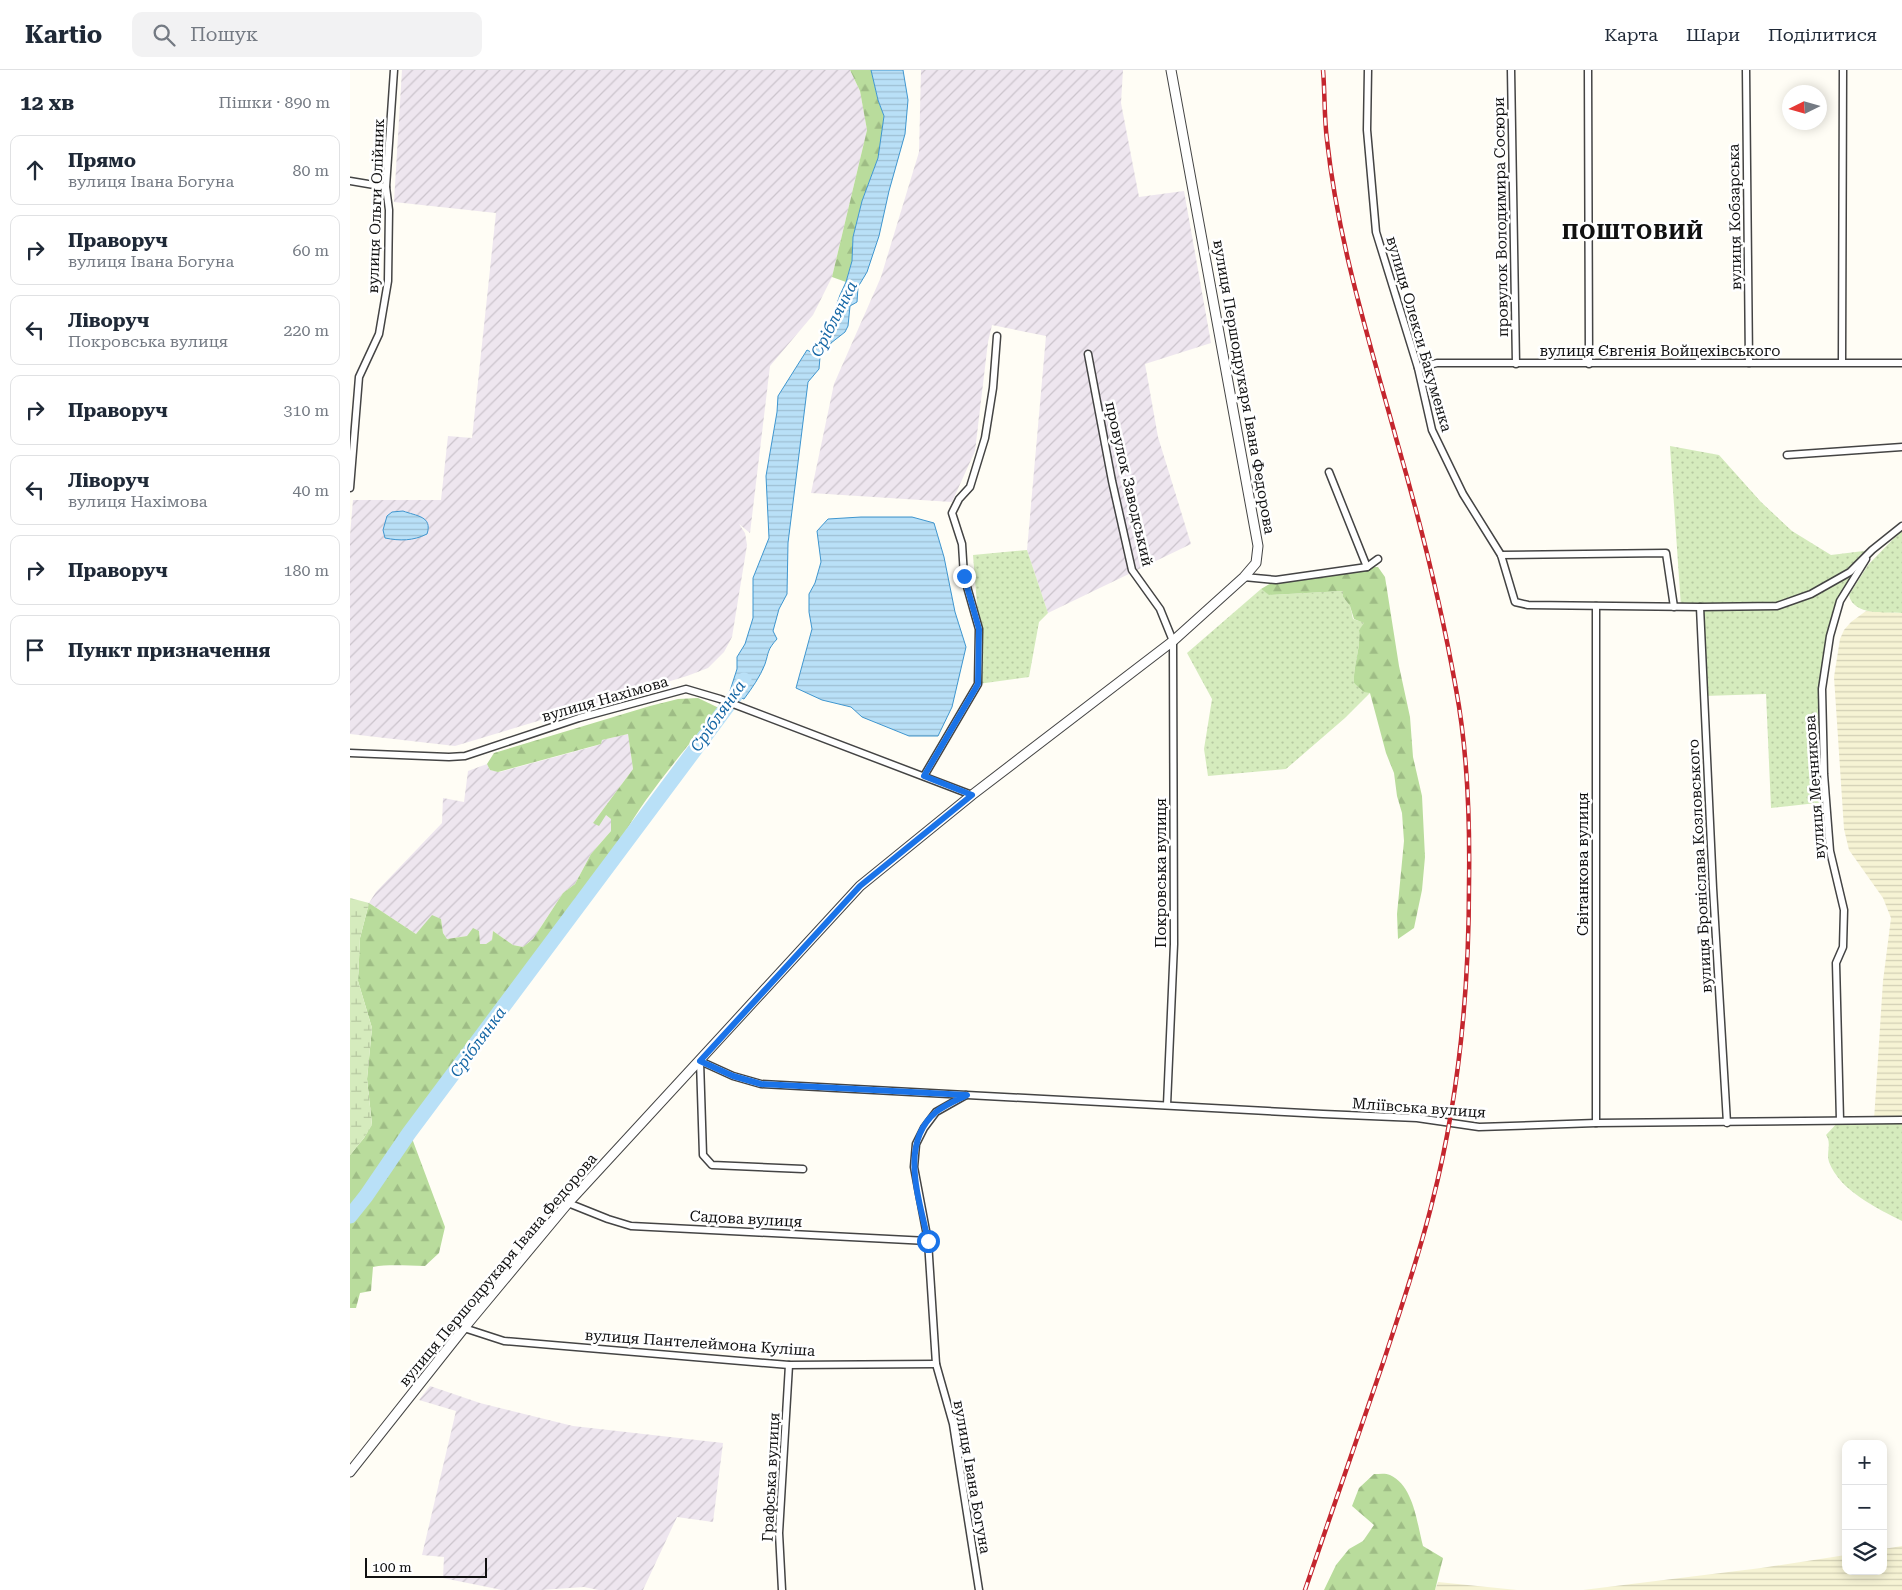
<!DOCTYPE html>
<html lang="uk">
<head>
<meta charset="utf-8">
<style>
	body { margin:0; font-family:"Roboto Serif",serif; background:#f2f2f3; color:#1f2937 }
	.controls { position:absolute; right:15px; bottom:15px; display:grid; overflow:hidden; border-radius:10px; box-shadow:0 2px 12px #0003 }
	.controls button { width:45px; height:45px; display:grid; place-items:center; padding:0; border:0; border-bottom:1px solid #e0e1e3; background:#fff; color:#1f2937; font:25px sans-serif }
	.compass { position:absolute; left:1432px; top:15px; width:45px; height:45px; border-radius:50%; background:#fff; box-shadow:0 2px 12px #0003; rotate:265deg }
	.scale { position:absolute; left:15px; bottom:12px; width:122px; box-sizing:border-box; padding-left:5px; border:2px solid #111; border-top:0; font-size:14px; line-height:18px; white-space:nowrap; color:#111; -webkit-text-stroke:4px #fff; paint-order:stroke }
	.stop { position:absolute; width:15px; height:15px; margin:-11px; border:4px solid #1a73e8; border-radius:50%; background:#fff }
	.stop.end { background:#1a73e8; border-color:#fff; box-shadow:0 1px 5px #0008 }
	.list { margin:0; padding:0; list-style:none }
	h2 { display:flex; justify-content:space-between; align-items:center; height:65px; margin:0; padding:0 20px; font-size:21px }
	h2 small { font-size:16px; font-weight:400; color:#747a83 }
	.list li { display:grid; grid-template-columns:32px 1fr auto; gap:15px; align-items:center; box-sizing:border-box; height:70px; margin:0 10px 10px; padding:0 10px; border:1px solid #e0e1e3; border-radius:10px }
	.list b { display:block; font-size:19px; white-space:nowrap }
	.list p { margin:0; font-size:16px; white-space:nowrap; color:#747a83 }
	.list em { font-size:16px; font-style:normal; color:#747a83 }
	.icon { flex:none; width:28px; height:28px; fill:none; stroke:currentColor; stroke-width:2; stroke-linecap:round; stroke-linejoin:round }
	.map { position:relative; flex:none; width:1552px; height:1520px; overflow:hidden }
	header { display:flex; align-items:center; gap:30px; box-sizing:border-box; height:70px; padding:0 25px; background:#fff; border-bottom:1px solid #e0e1e3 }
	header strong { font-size:24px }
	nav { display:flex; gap:28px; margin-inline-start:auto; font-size:18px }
	.search { width:350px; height:45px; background:#f2f2f3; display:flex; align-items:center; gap:12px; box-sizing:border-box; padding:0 18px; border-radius:10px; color:#747a83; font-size:19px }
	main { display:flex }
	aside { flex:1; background:#fff }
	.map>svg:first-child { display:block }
	.industrial { fill:url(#industrial-furrows) }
	.farmland { fill:url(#farmland-rules) }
	.grass { fill:url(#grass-dots) }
	.forest { fill:url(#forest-firs) }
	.wetland { fill:url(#wetland-marsh) }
	.water { fill:url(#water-rules); stroke:#3f96cf }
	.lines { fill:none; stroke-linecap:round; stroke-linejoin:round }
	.river { stroke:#b9e0f7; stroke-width:15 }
	.minor-casing { stroke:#444; stroke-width:9 }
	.tertiary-casing { stroke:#444; stroke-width:11 }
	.minor { stroke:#fff; stroke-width:6 }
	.tertiary { stroke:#fff; stroke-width:9 }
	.rail-casing { stroke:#c4262e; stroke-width:4.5 }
	.rail { stroke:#fff; stroke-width:2.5; stroke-dasharray:8; stroke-linecap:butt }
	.route { stroke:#1a73e8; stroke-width:6 }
	.labels { text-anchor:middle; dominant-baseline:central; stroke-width:5; stroke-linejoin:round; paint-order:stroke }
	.street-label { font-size:15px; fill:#111; stroke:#fff }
	.water-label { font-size:16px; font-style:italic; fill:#1768a6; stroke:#fff }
	.district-label { font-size:20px; font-weight:bold; letter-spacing:1px; fill:#111; stroke:#fff }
</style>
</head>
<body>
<header>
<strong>Kartio</strong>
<div class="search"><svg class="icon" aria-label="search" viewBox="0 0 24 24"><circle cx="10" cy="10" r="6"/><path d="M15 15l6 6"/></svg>Пошук</div>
<nav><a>Карта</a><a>Шари</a><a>Поділитися</a></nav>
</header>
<main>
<aside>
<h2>12 хв<small>Пішки · 890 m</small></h2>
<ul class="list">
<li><svg class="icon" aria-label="ahead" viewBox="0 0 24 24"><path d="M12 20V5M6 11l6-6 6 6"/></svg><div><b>Прямо</b><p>вулиця Івана Богуна</p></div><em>80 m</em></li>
<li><svg class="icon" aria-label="right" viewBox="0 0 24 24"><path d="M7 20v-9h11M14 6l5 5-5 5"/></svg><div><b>Праворуч</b><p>вулиця Івана Богуна</p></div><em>60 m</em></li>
<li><svg class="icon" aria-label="left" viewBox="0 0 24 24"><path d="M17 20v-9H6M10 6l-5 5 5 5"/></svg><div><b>Ліворуч</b><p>Покровська вулиця</p></div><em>220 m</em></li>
<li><svg class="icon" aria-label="right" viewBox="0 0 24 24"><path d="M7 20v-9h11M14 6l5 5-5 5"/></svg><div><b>Праворуч</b></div><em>310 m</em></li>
<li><svg class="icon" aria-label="left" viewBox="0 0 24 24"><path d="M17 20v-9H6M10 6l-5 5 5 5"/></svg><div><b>Ліворуч</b><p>вулиця Нахімова</p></div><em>40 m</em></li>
<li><svg class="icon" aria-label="right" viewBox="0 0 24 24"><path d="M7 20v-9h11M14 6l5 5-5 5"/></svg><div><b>Праворуч</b></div><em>180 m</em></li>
<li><svg class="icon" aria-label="arrive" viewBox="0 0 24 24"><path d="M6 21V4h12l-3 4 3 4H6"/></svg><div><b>Пункт призначення</b></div></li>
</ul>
</aside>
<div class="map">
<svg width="1552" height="1520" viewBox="0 0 1552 1520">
	<defs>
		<pattern id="industrial-furrows" width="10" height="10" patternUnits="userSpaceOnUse" patternTransform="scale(1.25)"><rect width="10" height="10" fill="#eee6ef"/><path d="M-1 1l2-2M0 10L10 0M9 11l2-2" fill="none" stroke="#cbc4cc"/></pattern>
		<pattern id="farmland-rules" width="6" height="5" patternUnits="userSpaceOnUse" patternTransform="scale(1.25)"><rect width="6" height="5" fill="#f6f3d4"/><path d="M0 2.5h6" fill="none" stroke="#d2cfb5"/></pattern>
		<pattern id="grass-dots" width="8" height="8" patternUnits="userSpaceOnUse" patternTransform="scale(1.25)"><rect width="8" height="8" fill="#d5ebbd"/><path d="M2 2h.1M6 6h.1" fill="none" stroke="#b6c8a1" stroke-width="1.8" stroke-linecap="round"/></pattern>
		<pattern id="forest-firs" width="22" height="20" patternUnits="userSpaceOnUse" patternTransform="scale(1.25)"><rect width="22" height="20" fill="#b9dc9c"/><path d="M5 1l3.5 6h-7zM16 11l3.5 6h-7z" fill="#9ebc85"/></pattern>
		<pattern id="wetland-marsh" width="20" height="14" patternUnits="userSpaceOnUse" patternTransform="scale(1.25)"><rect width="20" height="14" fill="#d5ebbd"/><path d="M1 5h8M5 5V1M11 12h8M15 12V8" fill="none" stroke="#b6c8a1"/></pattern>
		<pattern id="water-rules" width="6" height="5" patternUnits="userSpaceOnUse" patternTransform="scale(1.25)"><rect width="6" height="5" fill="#b9e0f7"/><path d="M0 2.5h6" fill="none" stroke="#9ebfd3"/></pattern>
	</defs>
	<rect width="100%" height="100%" fill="#fffdf5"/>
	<!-- industrial -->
	<g class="industrial">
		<polygon points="52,0 500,0 510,21 517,60 482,207 463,245 420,296 400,463 389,454 395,463 397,475 382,567 374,582 358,598 337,606 105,676 0,664 0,466 3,430 91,430 98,366 122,368 146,143 44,132"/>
		<polygon points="571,0 773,0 771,33 789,127 834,121 861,273 795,294 808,367 841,474 698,543 677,480 696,266 642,255 638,272 625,381 602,432 461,423 484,314 531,207 569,82"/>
		<polygon points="278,664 283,699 243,753 256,745 261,749 261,761 241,784 225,814 213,823 183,869 173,877 163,875 143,861 142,870 136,874 130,874 129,861 117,866 97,869 93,863 91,849 66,864 19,833 26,822 92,753 93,728 114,732 118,701 137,694 140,700 150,702 238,678 251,674 252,670"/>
		<polygon points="80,1316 130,1333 223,1356 373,1373 363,1452 327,1447 293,1520 249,1520 234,1517 191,1520 152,1520 93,1508 94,1487 72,1485 106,1341 69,1330"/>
	</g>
	<!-- farmland -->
	<g class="farmland">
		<polygon points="1516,541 1552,543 1552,1050 1524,1050 1533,911 1541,848 1533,828 1499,780 1494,759 1484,607 1490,569 1494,560 1501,552"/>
		<polygon points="1552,1476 1552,1520 1233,1520 1411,1498 1496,1485 1496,1501 1533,1501 1533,1479"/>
		<polygon points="1088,1512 1167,1520 1085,1520"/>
	</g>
	<!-- grass -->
	<g class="grass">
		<polygon points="1320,376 1369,385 1411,432 1442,461 1481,485 1522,480 1490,531 1472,619 1476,732 1421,738 1416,624 1354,626 1350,538 1331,537"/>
		<path d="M1552 460V543C1536 542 1503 546 1499 525L1518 495Z"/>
		<polygon points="677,480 698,543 689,552 679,607 628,614 629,559 623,485"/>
		<path d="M911 519 920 525 993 521V527L1000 536 1003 549 1015 553 1009 560C1011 579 1003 595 1004 613L1020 623 995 648 936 699 858 706 854 679 862 629 837 583Z"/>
		<path d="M1490 1050H1552V1151C1527 1138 1490 1121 1479 1092 1476 1083 1482 1073 1476 1065Z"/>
	</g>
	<!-- forest -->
	<g class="forest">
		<polygon points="500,0 521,0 528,30 534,46 531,71 528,88 512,131 503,167 502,191 496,212 482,207 517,60 510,21"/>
		<path d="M1017 497H1028L1035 507 1049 596 1060 647 1063 687 1072 726 1075 787 1072 820 1064 858 1048 869 1047 844 1054 771 1052 743 1047 726 1044 703 1036 683 1020 623 1014 622 1004 613C1003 595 1011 579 1009 560L1014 553 1004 549 1000 536 993 527V521L919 525 911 519 926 510Z"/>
		<path d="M348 628 369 638C344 668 319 698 296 730 281 751 268 775 253 796 189 886 125 975 60 1063L95 1157 89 1183 75 1196C57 1196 40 1194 23 1197L21 1221 10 1223 6 1238H0V1085L14 1068 22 1054 17 1009 22 958 8 911 10 868 19 833 66 864 82 845 91 849 93 863 97 869 117 866 123 858 129 861 130 874H136L142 870 143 861 163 875 173 877 183 869 213 823 225 814 241 784 261 761V749L256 745 249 756 243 753 283 699 278 664 252 670 251 674 148 702 140 700 137 694 144 683 300 636 328 629Z"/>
		<path d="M1024 1404C1029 1404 1036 1403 1040 1405 1064 1416 1067 1454 1073 1476L1093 1488 1085 1520H974L986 1495 999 1479 1013 1471 1024 1455 1002 1436 1009 1418Z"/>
	</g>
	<!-- wetland -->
	<polygon class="wetland" points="0,828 19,833 10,868 8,911 22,958 17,1009 22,1055 14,1068 0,1085"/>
	<!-- water -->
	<g class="water">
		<path d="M521 0H553L558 30 555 64 539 121 529 166 517 202 508 217 507 232 500 236 498 256 495 262 481 273 478 279 470 287 469 299 458 312 438 473 437 524 429 539 423 561 427 569C417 580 419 582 415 594 410 607 402 618 394 629L379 624 387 599V587L395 574 403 548V508L419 468 416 406 427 342 428 326 457 280 461 282 471 271V264L480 253 490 225 496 212 502 191 503 167 512 131 528 88 534 46 528 30Z"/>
		<path d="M53 441C66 446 83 446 77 464 63 471 50 471 35 468L33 460 37 446 42 442Z"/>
		<polygon points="511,447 562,447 584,453 594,487 605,542 616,577 602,637 588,666 559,666 512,647 501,637 472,630 446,618 462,559 459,542 459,524 465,513 471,492 467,461 478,449"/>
	</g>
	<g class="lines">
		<!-- river -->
		<polyline class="river" points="0,1146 16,1126 59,1063 385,626 394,610"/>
		<defs>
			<g id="minor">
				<polyline points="1018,0 1017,60 1026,162 1068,298 1082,360 1113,424 1151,485 1165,532 1178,535 1350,537 1427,536 1461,524 1500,502 1522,480 1552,456"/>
				<polyline points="1161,0 1166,294"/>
				<polyline points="1238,0 1239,294"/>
				<polyline points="1396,0 1399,293"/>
				<polyline points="0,111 36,117"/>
				<polyline points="738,284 762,411 782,500 810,539 823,571 824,874 817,1035"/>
				<polyline points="1492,292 1493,0"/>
				<polyline points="1068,298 1087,293 1552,293"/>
				<polyline points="1437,385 1552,377"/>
				<polyline points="979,402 1017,497"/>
				<polyline points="0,418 9,307 29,264 38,211 39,140 36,117 44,0"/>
				<polyline points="1151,485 1316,483 1324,537"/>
				<polyline points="894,507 926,510 1017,497 1028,489"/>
				<polyline points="1350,537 1363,818 1377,1053"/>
				<polyline points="0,683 99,687 115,686 229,648 336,619 370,629 622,725"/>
				<polyline points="574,706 628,614 629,559 614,506 612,474 602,443 609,429 620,417 635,368 643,318 647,266"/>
				<polyline points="616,1025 586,1042 574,1058 566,1074 564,1097 578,1171 586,1294 603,1354 629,1520"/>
				<polyline points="1490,1050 1486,893 1493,877 1494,840 1480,781 1474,704 1472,619 1480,566 1490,531 1516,489"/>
				<polyline points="1246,1053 1246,536"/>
				<polyline points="453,1099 362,1095 353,1085 350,991 383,1006 411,1014 973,1044 1067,1048 1129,1057 1246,1053 1552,1050"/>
				<polyline points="218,1133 258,1149 281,1156 578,1171"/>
				<polyline points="114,1258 154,1271 439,1295 586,1294"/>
				<polyline points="432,1520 429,1463 439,1295"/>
			</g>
			<polyline id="tertiary" points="0,1402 114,1258 218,1133 510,816 622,725 823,571 894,507 906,493 908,476 821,0"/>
		</defs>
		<!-- minor casing -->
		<use href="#minor" class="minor-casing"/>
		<!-- tertiary casing -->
		<use href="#tertiary" class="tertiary-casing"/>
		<!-- minor -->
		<use href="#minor" class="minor"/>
		<!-- tertiary -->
		<use href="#tertiary" class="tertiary"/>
		<defs>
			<path id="rail" d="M955 1520C981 1443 1008 1367 1034 1290 1051 1238 1069 1186 1082 1133 1109 1028 1119 922 1119 815 1120 750 1118 683 1106 619 1091 534 1070 451 1046 368 1019 270 988 172 977 70 974 47 975 23 973 0"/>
		</defs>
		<!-- rail casing -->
		<use href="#rail" class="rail-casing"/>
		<!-- rail -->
		<use href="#rail" class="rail"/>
	</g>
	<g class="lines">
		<!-- route -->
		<path class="route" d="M578 1171C570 1130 548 1074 586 1042 595 1035 607 1030 617 1025L411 1014 383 1006 350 991 510 816 622 725 574 706 628 614 629 559 614 506"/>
	</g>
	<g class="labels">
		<!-- street labels -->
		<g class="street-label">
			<text transform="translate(26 136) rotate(-88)">вулиця Ольги Олійник</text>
			<text transform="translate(1151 147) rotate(-91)">провулок Володимира Сосюри</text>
			<text transform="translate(1385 147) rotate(-91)">вулиця Кобзарська</text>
			<text transform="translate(1069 264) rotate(74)">вулиця Олекси Бакуменка</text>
			<text x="1310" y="281">вулиця Євгенія Войцехівського</text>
			<text transform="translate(894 317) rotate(80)">вулиця Першодрукаря Івана Федорова</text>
			<text transform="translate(779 414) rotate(77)">провулок Заводський</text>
			<text transform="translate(255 629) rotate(-16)">вулиця Нахімова</text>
			<text transform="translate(1465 717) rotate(-94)">вулиця Мечникова</text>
			<text transform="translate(1233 794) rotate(-90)">Світанкова вулиця</text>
			<text transform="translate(1350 796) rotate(-93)">вулиця Броніслава Козловського</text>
			<text transform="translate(811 803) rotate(-90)">Покровська вулиця</text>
			<text transform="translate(1069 1038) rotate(4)">Мліївська вулиця</text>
			<text transform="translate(396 1149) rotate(3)">Садова вулиця</text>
			<text transform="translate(148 1200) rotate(-50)">вулиця Першодрукаря Івана Федорова</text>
			<text transform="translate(350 1273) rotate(4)">вулиця Пантелеймона Куліша</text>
			<text transform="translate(421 1407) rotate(-87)">Графська вулиця</text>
			<text transform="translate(622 1407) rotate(80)">вулиця Івана Богуна</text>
		</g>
		<!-- water labels -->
		<g class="water-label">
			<text transform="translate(484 249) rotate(-63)">Сріблянка</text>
			<text transform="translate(368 646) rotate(-55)">Сріблянка</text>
			<text transform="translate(128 972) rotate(-54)">Сріблянка</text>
		</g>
		<!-- district labels -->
		<g class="district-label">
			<text x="1283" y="162">ПОШТОВИЙ</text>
		</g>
	</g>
</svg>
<div class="controls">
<button>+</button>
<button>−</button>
<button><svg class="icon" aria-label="layers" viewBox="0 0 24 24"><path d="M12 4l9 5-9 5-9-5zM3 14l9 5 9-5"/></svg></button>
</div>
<svg class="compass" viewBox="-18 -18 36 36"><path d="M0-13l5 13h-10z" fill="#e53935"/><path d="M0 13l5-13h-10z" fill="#747a83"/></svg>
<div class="scale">100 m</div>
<div class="stop" style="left:578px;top:1171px"></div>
<div class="stop end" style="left:614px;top:506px"></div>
</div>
</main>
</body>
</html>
